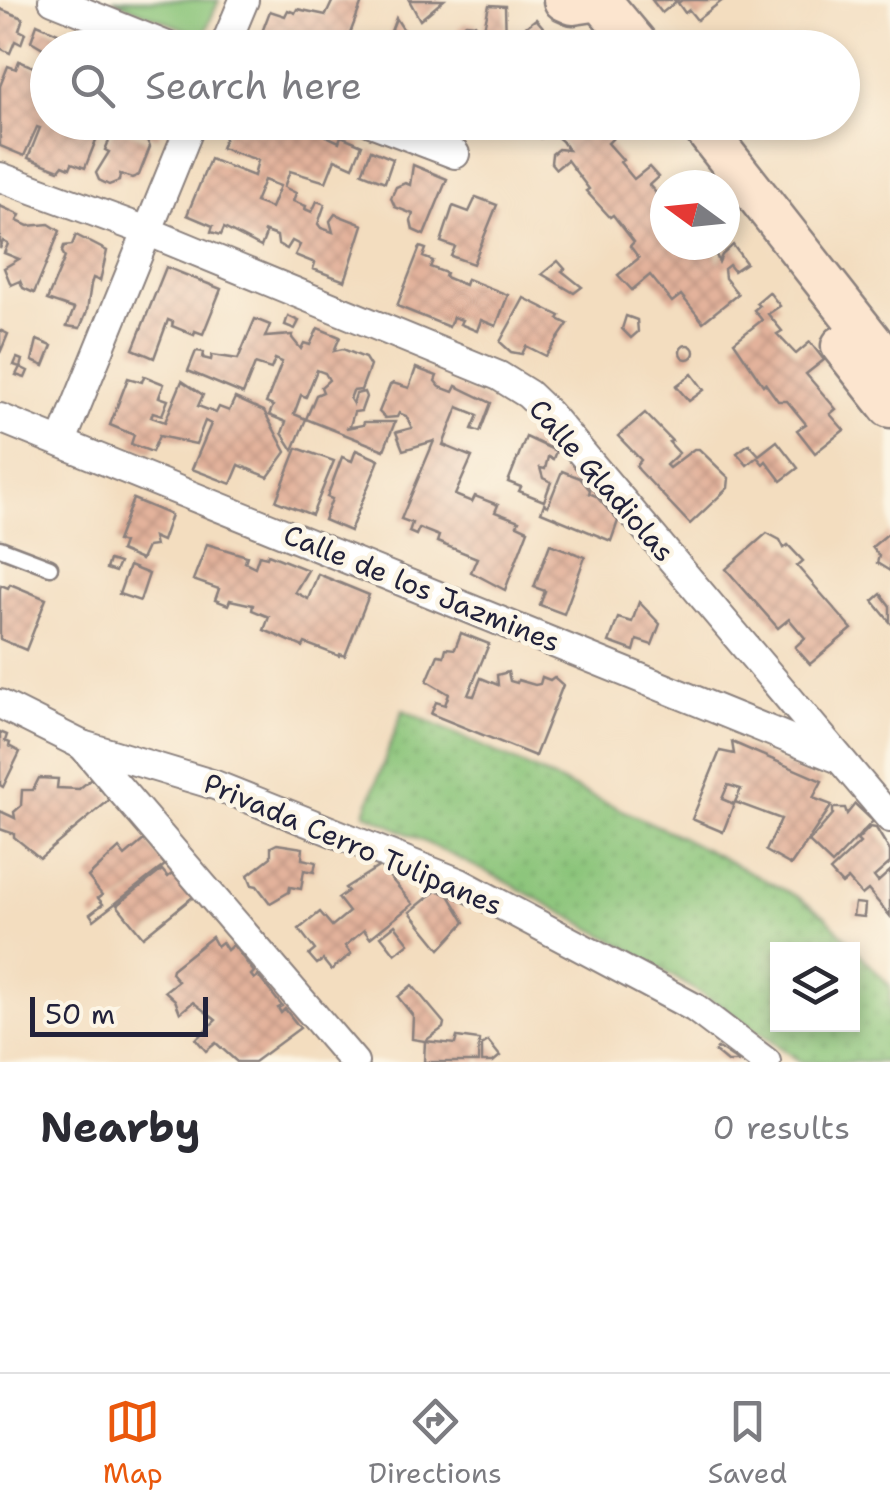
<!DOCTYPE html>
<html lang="en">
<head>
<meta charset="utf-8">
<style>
	body { margin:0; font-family:"Shantell Sans",sans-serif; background:#f7f7f7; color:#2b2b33 }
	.controls { position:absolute; right:30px; bottom:30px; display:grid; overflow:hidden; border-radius:0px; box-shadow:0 5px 15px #0003 }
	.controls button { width:90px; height:90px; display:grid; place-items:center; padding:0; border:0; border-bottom:2px solid #e1e1e2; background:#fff; color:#2b2b33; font:50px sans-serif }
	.compass { position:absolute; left:650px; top:170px; width:90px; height:90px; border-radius:50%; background:#fff; box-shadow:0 5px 15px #0003; rotate:285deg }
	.scale { position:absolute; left:30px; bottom:25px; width:178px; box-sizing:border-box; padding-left:10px; border:5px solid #22223b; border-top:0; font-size:28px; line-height:35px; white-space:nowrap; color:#22223b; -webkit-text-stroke:8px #fcf5e5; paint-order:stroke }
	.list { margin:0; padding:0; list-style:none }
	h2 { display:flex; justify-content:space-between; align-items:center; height:130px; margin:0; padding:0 40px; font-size:42px }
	h2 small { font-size:32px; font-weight:400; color:#7c7c81 }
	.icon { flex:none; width:55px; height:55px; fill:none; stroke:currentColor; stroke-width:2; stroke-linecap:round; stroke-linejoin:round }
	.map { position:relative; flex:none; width:890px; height:1062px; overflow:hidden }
	.search { position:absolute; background:#fff; box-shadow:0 5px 15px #0003; left:30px; right:30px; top:30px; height:110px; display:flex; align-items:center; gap:25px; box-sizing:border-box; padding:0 35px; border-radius:55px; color:#7c7c81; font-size:38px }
	.sheet { height:310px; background:#fff }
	nav { display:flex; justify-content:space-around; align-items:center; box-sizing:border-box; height:140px; border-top:2px solid #e1e1e2; background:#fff; font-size:28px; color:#7c7c81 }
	nav a { display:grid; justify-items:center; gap:5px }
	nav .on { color:#ea580c }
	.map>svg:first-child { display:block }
	.grass { fill:url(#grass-dots); stroke:#56735a; stroke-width:2.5; fill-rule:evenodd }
	.green { fill:#8ac479; stroke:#56735a; stroke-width:2.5 }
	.building { fill:url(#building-cross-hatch); fill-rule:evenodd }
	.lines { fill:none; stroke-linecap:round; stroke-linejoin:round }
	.lane-casing { stroke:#8a807d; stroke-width:19 }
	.street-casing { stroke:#8a807d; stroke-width:32 }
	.secondary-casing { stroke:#8a807d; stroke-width:45 }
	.lane { stroke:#fff; stroke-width:14 }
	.street { stroke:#fff; stroke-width:28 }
	.secondary { stroke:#fce5cf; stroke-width:40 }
	.labels { text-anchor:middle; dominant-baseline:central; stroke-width:9; stroke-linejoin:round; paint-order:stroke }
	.street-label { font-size:28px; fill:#22223b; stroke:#fcf5e5 }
</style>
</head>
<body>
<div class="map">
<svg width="890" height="1062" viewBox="0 0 890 1062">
	<defs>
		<pattern id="grass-dots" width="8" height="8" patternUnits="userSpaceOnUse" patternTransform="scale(2.5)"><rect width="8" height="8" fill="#8ac479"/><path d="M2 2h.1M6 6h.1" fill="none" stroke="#77a86a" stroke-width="1.8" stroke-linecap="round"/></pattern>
		<pattern id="building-cross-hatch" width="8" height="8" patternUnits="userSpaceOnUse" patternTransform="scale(2.5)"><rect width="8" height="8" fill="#e3b29b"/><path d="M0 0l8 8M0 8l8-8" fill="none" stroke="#c29986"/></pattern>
	</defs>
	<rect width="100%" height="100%" fill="#fcf5e5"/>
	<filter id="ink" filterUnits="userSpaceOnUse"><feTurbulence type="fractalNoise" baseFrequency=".01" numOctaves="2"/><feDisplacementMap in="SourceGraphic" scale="20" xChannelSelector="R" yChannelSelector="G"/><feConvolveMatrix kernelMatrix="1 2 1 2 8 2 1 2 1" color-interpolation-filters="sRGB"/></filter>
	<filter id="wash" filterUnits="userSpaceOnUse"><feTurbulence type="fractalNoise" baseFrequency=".0048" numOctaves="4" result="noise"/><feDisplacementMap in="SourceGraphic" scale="40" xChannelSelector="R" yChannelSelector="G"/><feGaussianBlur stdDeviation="2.25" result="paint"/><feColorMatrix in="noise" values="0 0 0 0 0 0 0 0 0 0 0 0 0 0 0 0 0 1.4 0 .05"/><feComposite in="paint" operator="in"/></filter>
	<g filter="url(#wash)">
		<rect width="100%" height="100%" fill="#f3ddbf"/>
		<!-- grass -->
		<path class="grass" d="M403 710 677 835 796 896 825 916 890 986V1062H801L725 1009 629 949 505 881 365 813ZM778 949H852V1024H778Z"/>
		<!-- green -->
		<polygon class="green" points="113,0 219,0 203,37"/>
		<g id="blocks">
			<!-- building -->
			<g class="building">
				<polygon points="333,0 362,2 348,39 360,43 362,48 256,48 270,11 285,16 288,10 295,13 297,9 326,15"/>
				<polygon points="409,0 444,0 420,20"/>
				<polygon points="652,0 678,0 662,13"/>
				<polygon points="682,0 723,0 697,20 689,10 685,13 678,3"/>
				<polygon points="489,5 505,6 506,42 536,19 554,40 546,48 446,48 446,41 453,34 459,37 458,28 466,23 475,24 483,33"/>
				<polygon points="0,9 23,18 19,30 25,33 21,44 15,41 10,53 0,48"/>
				<polygon points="396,18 412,43 409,48 387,42"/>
				<polygon points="37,24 67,37 62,48 48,48 48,51 31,41"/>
				<polygon points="19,61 48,73 48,110 44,108 42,113 48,115 48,122 86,122 100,130 85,168 72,163 70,168 63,165 59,170 28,158 40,128 37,127 24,156 0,146 0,86 8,66 16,69"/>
				<polygon points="121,122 164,122 158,138"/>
				<path d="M231 122H264L283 131 286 122H297L339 142 341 136 362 145 353 167 335 159 326 182 290 171 284 187 296 193 293 201 306 206 305 209 312 212 317 201 325 204 318 224 321 228 333 232 330 221 335 214 363 225 345 281 313 269 315 263 295 255 300 245 292 241 287 249 278 244 277 236 263 231 266 234 261 247 224 228 221 235 211 232 213 226 187 215 210 159 254 176 258 160 221 148ZM264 180 280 186 271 208 255 202Z"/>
				<polygon points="477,122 490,122 496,130 486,138"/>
				<polygon points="529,122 616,122 621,130 608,143 623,160 620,162 634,179 649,167 658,177 649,185 656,193 655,200 665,211 665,245 716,245 714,250 719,262 722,255 733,245 746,263 734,271 729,265 724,269 725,278 738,294 703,322 681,295 672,302 650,275 632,290 618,275 639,258 630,246 634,242 613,215 610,217 586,191 589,189 567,160 556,169 551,163 552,154 558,149 568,150 562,141 550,131 541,138"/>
				<polygon points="115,127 147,140 150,147 139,175 132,178 120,174 119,181 109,185 99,180 96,173 109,152 105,150"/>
				<polygon points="371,150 393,159 385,182 362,173"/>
				<polygon points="413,165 447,179 424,235 413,230 411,221 413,214 395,207 391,198 396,187 405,183 410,185"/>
				<polygon points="476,197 497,205 473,264 451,256 455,247 441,242 453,206 469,212"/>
				<polygon points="0,206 20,215 17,221 28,226 49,224 60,231 34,293 23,288 20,281 11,285 4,268 19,259 4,253 8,244 3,241 0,249"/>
				<polygon points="76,235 107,251 100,281 93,278 91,284 87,311 80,328 67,326 74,309 47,300 65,257 62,252 64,246 72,245"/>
				<polygon points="420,247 426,249 423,257 433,261 430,267 446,273 445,277 465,285 467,279 508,295 496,326 481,320 477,331 460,324 462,320 453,317 449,327 397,306"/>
				<polygon points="558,261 565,269 562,271 582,287 574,293 542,274"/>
				<polygon points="166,267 221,289 203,334 195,331 194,335 172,326 173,322 168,320 154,358 133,349"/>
				<polygon points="769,292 780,306 768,314 782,331 777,334 796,354 810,342 824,360 806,374 836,409 830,414 844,430 815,453 797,430 806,424 787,401 778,401 765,383 763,385 734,342 762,320 754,310 759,306 756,303"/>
				<polygon points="524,298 560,316 558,319 568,324 546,356 526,346 522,354 511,352 500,342"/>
				<polygon points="288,316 299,321 295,329 285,325"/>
				<polygon points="626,316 637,320 638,332 631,338 622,329"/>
				<polygon points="255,319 270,325 265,337 293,335 292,338 301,349 304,343 310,345 318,328 340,337 334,351 343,349 365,358 370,366 361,390 353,391 350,399 353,404 356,394 364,392 366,397 361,411 354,412 350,426 346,428 363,425 364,422 395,422 384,450 306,419 316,395 323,392 321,387 329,380 325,373 317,370 306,397 301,395 294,414 306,419 293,450 282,433 286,422 269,415 273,406 266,403 282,362 275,359 271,369 255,364 243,394 188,371 196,351 204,352 203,358 211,360 212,355 238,359"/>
				<polygon points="0,330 8,334 0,353"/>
				<polygon points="37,340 52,346 44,366 32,361"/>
				<circle cx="687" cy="352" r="7"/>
				<polygon points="17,358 22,360 20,367 28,371 25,378 16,375 20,367 14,365"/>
				<polygon points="416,368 437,376 435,381 440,387 453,392 456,386 491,403 480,432 472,429 478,415 458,407 443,445 472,457 455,495 472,502 475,496 498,505 495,512 519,521 517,525 528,530 505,590 471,572 477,558 437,542 439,536 419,528 416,535 409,532 412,523 401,519 434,441 403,450 396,432 412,428 406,416 399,413 397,417 385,418 379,412 390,385 393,383 409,388"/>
				<polygon points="692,374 704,390 689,401 676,386"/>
				<polygon points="144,376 164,384 159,397 168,400 162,415 153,412 151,417 165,422 182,381 203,395 198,406 216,413 219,407 229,411 235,398 264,411 286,452 268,477 239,465 231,484 192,469 211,424 205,421 196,444 159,436 152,452 131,444 134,435 110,425 128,378 142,382"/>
				<polygon points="645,413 672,441 669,442 679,453 666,465 669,468 694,449 699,449 729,478 728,488 690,524 639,470 636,466 641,460 618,436"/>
				<polygon points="526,437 556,451 553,459 548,457 545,469 540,468 543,478 551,482 544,501 519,491 521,487 508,482"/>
				<polygon points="777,441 798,468 781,481 766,461 763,464 757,457 747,465 737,453 749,444 759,455"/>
				<polygon points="297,448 334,461 312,515 276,501"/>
				<polygon points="356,450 379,460 350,531 324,520 332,499 327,497 342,457 352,461"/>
				<polygon points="562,471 580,478 590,490 589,493 596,496 618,521 611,541 541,512 544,504 548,506"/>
				<polygon points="133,499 171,515 162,541 153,537 155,546 147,547 141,560 120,551 123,543 117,541"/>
				<polygon points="890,532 890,571 877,563 879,556 872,547"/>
				<polygon points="767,533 780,540 784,548 788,545 803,561 797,566 852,629 810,664 795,647 805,638 789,619 778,628 726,569"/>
				<polygon points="207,544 247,556 245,562 255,567 259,555 267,557 268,554 308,570 295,592 308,599 318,574 369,595 345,656 340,654 339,656 305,643 303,647 264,630 269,617 252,610 253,605 230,600 228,605 215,600 219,589 193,580"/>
				<polygon points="550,544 585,557 564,614 540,605 545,591 534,587"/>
				<polygon points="109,560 119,563 115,572 106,569"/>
				<polygon points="129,566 149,574 140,601 119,594"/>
				<polygon points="10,584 46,599 26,650 0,639 0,589 1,585 8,588"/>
				<polygon points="881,594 890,606 890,622 873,601"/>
				<polygon points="639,602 660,624 652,645 637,640 634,651 609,642 618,618 632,622"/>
				<polygon points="461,633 489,644 468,695 474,696 481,678 498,685 497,675 508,672 510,681 517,683 518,680 535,685 540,684 542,677 550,680 554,677 563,685 535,756 431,714 436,702 445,705 449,694 427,681 438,655 444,656 446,648 455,649"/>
				<polygon points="0,732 7,735 5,741 10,743 9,746 20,752 3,787 0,785"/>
				<polygon points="732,742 822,781 813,798 832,805 791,865 766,851 781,819 735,802 741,789 728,785 722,799 734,804 723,832 692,819 720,751 734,754"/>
				<polygon points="39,778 58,779 57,788 79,789 91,779 113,797 40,858 14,837 14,834 0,829 0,811 15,818 14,812 21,806 22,790 33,790"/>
				<polygon points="855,804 873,821 832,864 809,842 833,814 833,808 845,808 847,814"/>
				<polygon points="870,827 876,828 890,851 890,863 874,877 878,882 890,871 890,916 868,890 862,895 848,879 842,884 830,871 860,843 857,840"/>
				<polygon points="145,839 165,865 94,920 90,914 103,904 98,898 102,895 88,877 119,848 125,856"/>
				<polygon points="277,844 303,848 302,859 316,862 314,872 304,870 301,889 290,887 289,892 270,903 257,886 252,885 248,875 271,857 271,847"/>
				<polygon points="380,866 413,904 370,938 364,930 345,946 351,954 331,970 323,960 317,964 309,955 315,950 299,929 320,912 332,926 349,912 338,898 348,891 345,888"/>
				<polygon points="162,870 168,877 173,873 180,878 194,896 143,937 117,905"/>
				<polygon points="437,890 449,895 465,922 440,949 410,912"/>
				<polygon points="855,903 865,904 864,917 853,916"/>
				<polygon points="395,925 409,943 395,954 381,936"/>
				<polygon points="212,937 217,946 222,942 227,950 233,945 254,972 251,975 254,979 258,976 282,1006 278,1008 281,1013 285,1009 300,1028 254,1062 237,1062 216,1043 206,1051 196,1039 216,1020 193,1002 180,1013 175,1000 165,991 178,981 171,973 172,969"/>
				<polygon points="412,985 444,1023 443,1028 425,1041 455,1044 457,1037 479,1040 478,1062 424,1062 425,1041 412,1039 413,1016 398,997"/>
				<polygon points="488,1041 500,1056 493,1062 482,1062 482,1045"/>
				<polygon points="718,1048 739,1062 727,1062 715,1052"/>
			</g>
		</g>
	</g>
	<g filter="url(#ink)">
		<use href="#blocks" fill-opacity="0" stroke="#8a807d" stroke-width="2.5"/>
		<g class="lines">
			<defs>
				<polyline id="lane" points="0,548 50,567"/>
				<g id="street">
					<polyline points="53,0 172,48"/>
					<polyline points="224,48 244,0"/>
					<polyline points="371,122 455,154"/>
					<polyline points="0,177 147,231 499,376 528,394 549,414 890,818"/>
					<polyline points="0,418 837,758"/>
					<polyline points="62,441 192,122"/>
					<polyline points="0,704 82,745 215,785 460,883 695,1008 766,1062"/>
					<polyline points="82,745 354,1062"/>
				</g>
				<g id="secondary">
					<polyline points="564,0 573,4 600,0 640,48"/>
					<polyline points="699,122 890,365"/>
					<polyline points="842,346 890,407"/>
				</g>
			</defs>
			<!-- lane casing -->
			<use href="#lane" class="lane-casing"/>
			<!-- street casing -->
			<use href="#street" class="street-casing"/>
			<!-- secondary casing -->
			<use href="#secondary" class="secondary-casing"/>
			<!-- lane -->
			<use href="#lane" class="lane"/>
			<!-- street -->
			<use href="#street" class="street"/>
			<!-- secondary -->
			<use href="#secondary" class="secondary"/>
		</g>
	</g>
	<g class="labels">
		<!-- street labels -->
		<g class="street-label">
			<text transform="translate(602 480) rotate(49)">Calle Gladiolas</text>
			<text transform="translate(422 588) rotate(22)">Calle de los Jazmines</text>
			<text transform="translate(353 844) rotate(23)">Privada Cerro Tulipanes</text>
		</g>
	</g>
</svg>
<div class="controls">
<button><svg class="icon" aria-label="layers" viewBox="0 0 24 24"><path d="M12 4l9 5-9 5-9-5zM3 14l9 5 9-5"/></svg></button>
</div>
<svg class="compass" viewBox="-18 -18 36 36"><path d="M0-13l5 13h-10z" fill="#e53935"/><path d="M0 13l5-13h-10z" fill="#7c7c81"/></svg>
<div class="scale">50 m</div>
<div class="search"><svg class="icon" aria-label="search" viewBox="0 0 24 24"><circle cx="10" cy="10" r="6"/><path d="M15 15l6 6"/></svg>Search here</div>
</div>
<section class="sheet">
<h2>Nearby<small>0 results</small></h2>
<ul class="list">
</ul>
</section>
<nav>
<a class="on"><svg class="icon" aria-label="map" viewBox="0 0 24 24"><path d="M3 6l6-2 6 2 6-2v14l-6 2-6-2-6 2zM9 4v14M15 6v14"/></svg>Map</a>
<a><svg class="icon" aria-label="directions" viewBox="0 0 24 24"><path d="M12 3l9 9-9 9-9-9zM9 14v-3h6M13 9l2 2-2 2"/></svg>Directions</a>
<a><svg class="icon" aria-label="saved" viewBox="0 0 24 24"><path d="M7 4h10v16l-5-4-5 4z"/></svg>Saved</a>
</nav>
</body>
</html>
